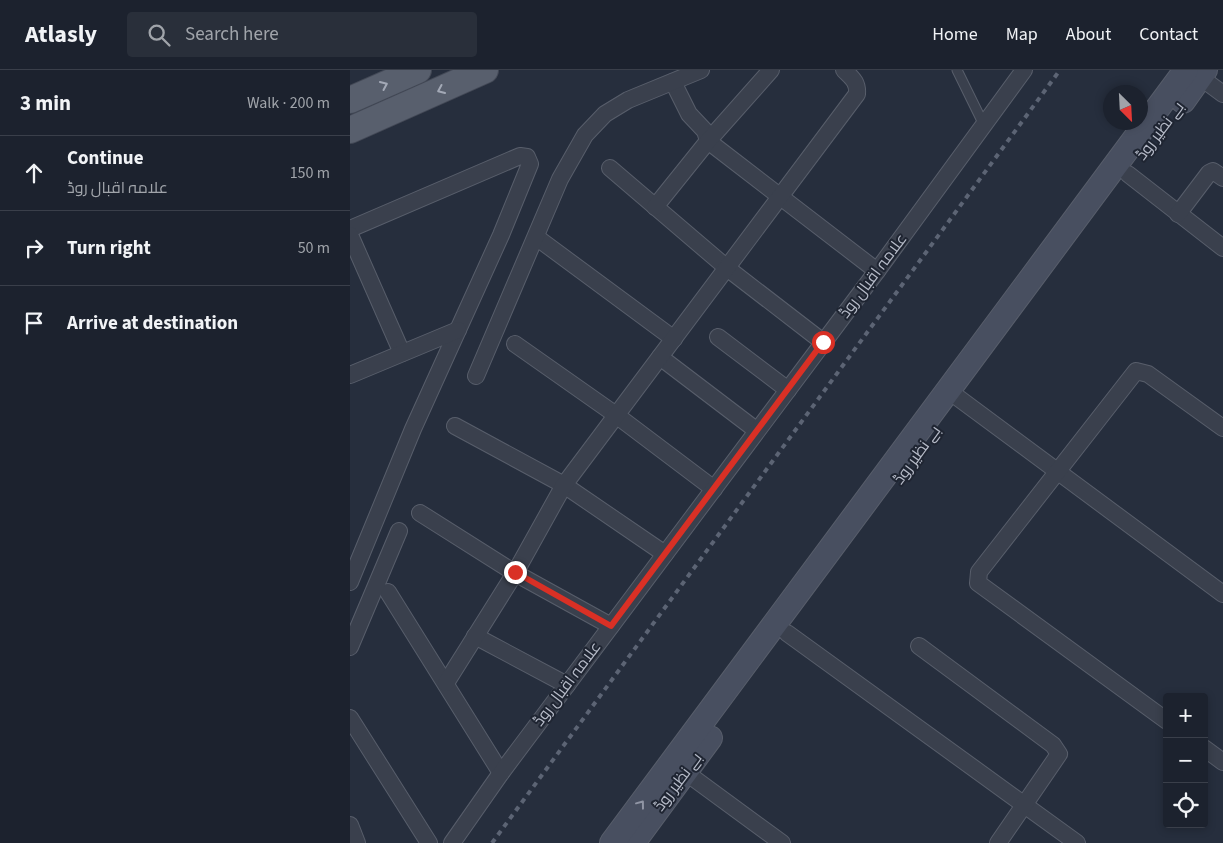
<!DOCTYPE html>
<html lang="en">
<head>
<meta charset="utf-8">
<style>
	body { margin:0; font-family:"Source Sans 3",Cairo,sans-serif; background:#292f3a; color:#f1f3f6 }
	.controls { position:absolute; right:15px; bottom:15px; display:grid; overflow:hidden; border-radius:5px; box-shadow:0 2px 8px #0003 }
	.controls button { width:45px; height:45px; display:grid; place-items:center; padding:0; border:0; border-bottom:1px solid #3a3f4a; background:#1c222e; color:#f1f3f6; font:25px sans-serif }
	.compass { position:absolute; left:753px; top:15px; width:45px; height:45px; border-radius:50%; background:#1c222e; box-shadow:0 2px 8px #0003; rotate:156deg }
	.stop { position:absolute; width:15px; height:15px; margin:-11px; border:4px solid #d93025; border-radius:50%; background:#fff }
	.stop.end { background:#d93025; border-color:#fff; box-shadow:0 1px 5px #0008 }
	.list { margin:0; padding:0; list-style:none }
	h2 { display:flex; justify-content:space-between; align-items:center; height:65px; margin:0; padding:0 20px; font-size:21px }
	h2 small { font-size:16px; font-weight:400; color:#a0a4aa }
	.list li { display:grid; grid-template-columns:32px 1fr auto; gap:15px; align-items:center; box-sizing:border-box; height:75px; padding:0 20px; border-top:1px solid #3a3f4a }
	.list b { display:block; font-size:19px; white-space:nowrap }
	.list p { margin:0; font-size:16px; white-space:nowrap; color:#a0a4aa }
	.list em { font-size:16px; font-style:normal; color:#a0a4aa }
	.icon { flex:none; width:28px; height:28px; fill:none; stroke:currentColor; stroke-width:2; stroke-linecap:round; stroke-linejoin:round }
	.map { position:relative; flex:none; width:873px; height:773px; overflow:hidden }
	header { display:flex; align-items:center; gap:30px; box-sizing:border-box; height:70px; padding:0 25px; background:#1c222e; border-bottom:1px solid #3a3f4a }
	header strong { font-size:24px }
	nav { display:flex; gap:28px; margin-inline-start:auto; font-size:18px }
	.search { width:350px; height:45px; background:#292f3a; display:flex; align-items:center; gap:12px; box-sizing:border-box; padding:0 18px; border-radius:5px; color:#a0a4aa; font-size:19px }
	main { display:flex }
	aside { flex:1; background:#1c222e }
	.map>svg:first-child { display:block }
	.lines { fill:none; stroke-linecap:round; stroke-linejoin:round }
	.service-casing { stroke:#585e6b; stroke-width:11 }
	.minor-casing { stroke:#585e6b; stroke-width:18 }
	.secondary-casing { stroke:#585e6b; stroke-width:26 }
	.primary-casing { stroke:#434956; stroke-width:28 }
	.service { stroke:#3a404d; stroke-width:9 }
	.minor { stroke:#3a404d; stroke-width:16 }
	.secondary { stroke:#484f60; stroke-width:24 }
	.primary { stroke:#585f6d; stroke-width:26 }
	.rail { stroke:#5c6474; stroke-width:4; stroke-dasharray:5 5; stroke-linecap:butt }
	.oneway { stroke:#a3a9b6 }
	.oneway2 { stroke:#9095a4 }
	.route { stroke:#d93025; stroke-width:6 }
	.labels { text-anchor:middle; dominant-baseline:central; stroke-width:4; stroke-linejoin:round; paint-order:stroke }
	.street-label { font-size:16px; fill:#b6bbc8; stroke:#1f2532 }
</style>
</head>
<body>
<header>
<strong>Atlasly</strong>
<div class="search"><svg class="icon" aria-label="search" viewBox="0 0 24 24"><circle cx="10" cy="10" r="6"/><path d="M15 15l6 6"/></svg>Search here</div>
<nav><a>Home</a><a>Map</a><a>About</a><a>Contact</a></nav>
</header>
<main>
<aside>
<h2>3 min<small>Walk · 200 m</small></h2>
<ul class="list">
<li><svg class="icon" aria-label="ahead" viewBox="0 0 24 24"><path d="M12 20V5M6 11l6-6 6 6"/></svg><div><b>Continue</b><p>علامہ اقبال روڈ</p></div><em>150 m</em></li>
<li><svg class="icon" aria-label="right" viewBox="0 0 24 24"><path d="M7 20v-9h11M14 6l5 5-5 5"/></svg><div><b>Turn right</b></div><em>50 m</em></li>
<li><svg class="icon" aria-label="arrive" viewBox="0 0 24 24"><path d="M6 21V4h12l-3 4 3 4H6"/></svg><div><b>Arrive at destination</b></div></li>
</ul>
</aside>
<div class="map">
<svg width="873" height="773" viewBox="0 0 873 773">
	<rect width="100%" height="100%" fill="#262e3d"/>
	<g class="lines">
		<defs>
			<polyline id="service" points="607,0 634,55"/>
			<g id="minor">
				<polyline points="850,7 873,24"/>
				<polyline points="323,12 339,44 355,61 358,71 527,201"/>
				<polyline points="260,98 377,198 473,272"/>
				<polyline points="778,104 873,178"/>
				<polyline points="305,137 358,71 421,0"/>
				<polyline points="828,144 859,103 863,101 873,108"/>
				<polyline points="0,159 170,86 177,87 180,94 151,165 63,359 0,512"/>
				<polyline points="0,165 52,283"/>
				<polyline points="186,167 324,269"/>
				<polyline points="368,267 438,320"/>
				<polyline points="165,274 266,345 364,419"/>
				<polyline points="310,287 406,360"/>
				<polyline points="0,305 108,260"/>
				<polyline points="126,306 210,109 235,65 255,44 278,30 351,0"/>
				<polyline points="599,321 873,524"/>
				<polyline points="105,356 214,415 315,484"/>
				<polyline points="70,443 165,503 261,556"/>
				<polyline points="38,522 151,703"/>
				<polyline points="437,563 727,773"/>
				<polyline points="125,566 217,615"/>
				<polyline points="569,576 703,675 709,684 648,773"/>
				<polyline points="0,577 49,461"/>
				<path d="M96 613 165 503 214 415 507 24C508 12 502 8 494 0"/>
				<polyline points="0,648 79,773"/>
				<polyline points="817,651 628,513 629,502 786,301 798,304 873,358"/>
				<polyline points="854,678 873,692"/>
				<polyline points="327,696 432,773"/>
				<polyline points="0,755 7,773"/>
				<polyline points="102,773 151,703 527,201 674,0"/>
			</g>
			<g id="secondary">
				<polyline points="833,31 855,0"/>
				<polyline points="285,770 360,668"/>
				<polyline points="262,773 836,0"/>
			</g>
			<g id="primary">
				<polyline points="0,30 68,0"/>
				<polyline points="0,60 135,0"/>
			</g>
		</defs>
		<!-- service casing -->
		<use href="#service" class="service-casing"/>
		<!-- minor casing -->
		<use href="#minor" class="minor-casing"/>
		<!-- secondary casing -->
		<use href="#secondary" class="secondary-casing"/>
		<!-- primary casing -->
		<use href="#primary" class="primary-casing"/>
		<!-- service -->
		<use href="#service" class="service"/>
		<!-- minor -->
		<use href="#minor" class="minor"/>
		<!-- secondary -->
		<use href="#secondary" class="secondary"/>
		<!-- primary -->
		<use href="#primary" class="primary"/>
		<!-- rail -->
		<polyline class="rail" points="142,773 710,0"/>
	</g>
	<!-- one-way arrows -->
	<defs><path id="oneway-chevron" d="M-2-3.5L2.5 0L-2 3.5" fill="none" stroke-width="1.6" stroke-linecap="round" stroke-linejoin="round" transform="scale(1.25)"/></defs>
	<g class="oneway">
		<use href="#oneway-chevron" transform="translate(34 15) rotate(-24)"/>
		<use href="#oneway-chevron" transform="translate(91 20) rotate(156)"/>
	</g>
	<use class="oneway2" href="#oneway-chevron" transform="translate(291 734) rotate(-53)"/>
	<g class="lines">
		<!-- route -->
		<polyline class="route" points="165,502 261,556 473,272"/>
	</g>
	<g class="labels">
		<!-- street labels -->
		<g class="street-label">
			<text transform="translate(810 61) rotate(-53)">بے نظیر روڈ</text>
			<text transform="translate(523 206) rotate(-53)">علامہ اقبال روڈ</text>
			<text transform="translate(567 385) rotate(-54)">بے نظیر روڈ</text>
			<text transform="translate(217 614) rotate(-53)">علامہ اقبال روڈ</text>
			<text transform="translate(328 712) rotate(-53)">بے نظیر روڈ</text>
		</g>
	</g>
</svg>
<div class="controls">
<button>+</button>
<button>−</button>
<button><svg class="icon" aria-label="locate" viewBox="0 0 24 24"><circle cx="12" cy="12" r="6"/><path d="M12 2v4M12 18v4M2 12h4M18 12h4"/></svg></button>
</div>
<svg class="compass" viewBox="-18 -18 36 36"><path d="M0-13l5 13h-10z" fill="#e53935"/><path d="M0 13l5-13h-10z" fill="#a0a4aa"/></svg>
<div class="stop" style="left:473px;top:272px"></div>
<div class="stop end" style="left:165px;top:502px"></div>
</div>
</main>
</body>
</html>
